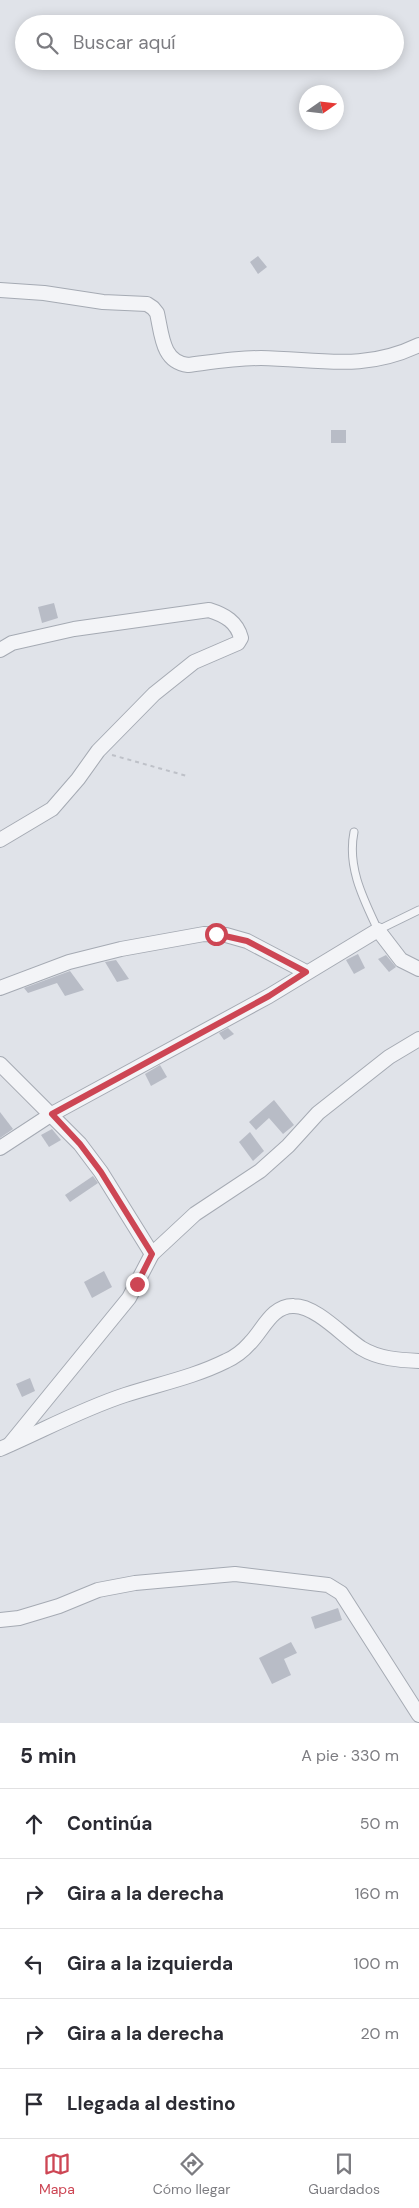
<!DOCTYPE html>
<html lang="es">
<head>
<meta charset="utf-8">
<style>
	body { margin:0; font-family:"DM Sans",sans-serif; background:#f7f7f7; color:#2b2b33 }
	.compass { position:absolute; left:299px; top:85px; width:45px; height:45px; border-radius:50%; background:#fff; box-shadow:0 2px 12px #0003; rotate:76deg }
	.stop { position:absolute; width:15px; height:15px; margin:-11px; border:4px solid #cd4654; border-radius:50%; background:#fff }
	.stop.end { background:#cd4654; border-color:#fff; box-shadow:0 1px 5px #0008 }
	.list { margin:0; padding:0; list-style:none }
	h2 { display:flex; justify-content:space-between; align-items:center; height:65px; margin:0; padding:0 20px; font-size:21px }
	h2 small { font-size:16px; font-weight:400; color:#7c7c81 }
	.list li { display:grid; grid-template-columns:32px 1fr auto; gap:15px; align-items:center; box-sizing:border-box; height:70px; padding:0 20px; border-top:1px solid #e1e1e2 }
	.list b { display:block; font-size:19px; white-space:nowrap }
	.list em { font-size:16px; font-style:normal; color:#7c7c81 }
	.icon { flex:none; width:28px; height:28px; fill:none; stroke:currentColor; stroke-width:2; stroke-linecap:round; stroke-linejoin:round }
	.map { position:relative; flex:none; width:419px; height:1723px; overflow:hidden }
	.search { position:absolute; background:#fff; box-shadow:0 2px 12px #0003; left:15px; right:15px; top:15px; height:55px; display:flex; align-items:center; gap:12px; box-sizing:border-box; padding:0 18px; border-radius:28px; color:#7c7c81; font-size:19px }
	.sheet { height:415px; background:#fff }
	nav { display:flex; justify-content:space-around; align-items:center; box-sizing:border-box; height:70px; border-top:1px solid #e1e1e2; background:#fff; font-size:14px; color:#7c7c81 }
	nav a { display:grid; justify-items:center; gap:2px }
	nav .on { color:#cd4654 }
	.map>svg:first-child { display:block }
	.building { fill:#b8bcc6 }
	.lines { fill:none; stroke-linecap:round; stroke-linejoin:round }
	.service-casing { stroke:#a5aab3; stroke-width:9 }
	.minor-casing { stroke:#a5aab3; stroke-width:16 }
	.path { stroke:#bec1c8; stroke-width:2; stroke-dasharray:4 4; stroke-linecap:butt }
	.service { stroke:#f3f4f7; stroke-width:7 }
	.minor { stroke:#f3f4f7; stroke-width:14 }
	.route { stroke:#cd4654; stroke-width:6 }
</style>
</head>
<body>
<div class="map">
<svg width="419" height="1723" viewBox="0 0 419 1723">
	<rect width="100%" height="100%" fill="#e0e3e9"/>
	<!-- building -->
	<g class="building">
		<polygon points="258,256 267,267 258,274 250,262"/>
		<rect x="331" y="430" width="15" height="13"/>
		<polygon points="54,603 58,618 42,623 38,607"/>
		<polygon points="358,954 365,968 354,974 346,960"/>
		<polygon points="386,955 396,967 389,972 378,959"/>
		<polygon points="116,960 129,979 117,982 105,962"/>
		<polygon points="70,971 84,990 65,996 57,983 28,993 24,988"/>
		<polygon points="228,1028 234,1034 224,1040 219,1033"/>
		<polygon points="160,1065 167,1077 151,1086 145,1074"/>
		<polygon points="274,1100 294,1125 283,1134 269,1118 256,1130 249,1122"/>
		<polygon points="0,1112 13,1129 0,1138"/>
		<polygon points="52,1129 61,1140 49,1147 41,1135"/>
		<polygon points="250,1132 264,1151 253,1161 239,1142"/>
		<polygon points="93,1176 98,1183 70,1202 65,1195"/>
		<polygon points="104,1271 112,1287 92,1298 84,1282"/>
		<polygon points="30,1378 35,1391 22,1397 16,1384"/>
		<polygon points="338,1608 342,1620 315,1629 311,1617"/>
		<polygon points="291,1642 297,1653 284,1659 291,1675 272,1684 259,1658"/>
	</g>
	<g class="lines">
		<defs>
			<path id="service" d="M354 832C347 867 363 898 378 930L419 910"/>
			<g id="minor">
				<path d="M0 290 44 293 103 302 147 304 153 308 157 313C162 335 162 362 188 365 212 362 237 358 261 358 319 359 363 372 419 345"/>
				<path d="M0 650 12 643 74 629 209 610C225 615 237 622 241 638L238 643 194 662 154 694 98 751 78 779 52 809 0 840"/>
				<polyline points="0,988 69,962 121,949 204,934 226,935 247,941 306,972"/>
				<polyline points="0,1064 80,1144 101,1172 152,1254"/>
				<polyline points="0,1148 52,1114 269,996 378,930 401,960 419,969"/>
				<polyline points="10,1444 129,1298 152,1254 195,1214 260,1171 288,1146 318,1113 389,1057 419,1039"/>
				<path d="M0 1449C42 1431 82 1409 125 1395 159 1384 194 1377 226 1361 235 1357 243 1351 250 1343 263 1330 272 1305 294 1306 316 1306 343 1336 361 1348 379 1359 399 1360 419 1361"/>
				<polyline points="0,1620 19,1618 59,1606 98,1590 135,1583 235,1574 328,1585 341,1593 419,1715"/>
			</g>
		</defs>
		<!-- service casing -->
		<use href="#service" class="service-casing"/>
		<!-- minor casing -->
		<use href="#minor" class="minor-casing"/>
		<!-- path -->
		<polyline class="path" points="112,755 187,776"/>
		<!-- service -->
		<use href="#service" class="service"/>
		<!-- minor -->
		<use href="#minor" class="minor"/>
	</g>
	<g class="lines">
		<!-- route -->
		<polyline class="route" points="137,1284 152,1254 101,1172 80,1144 52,1114 269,996 306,972 247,941 216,934"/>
	</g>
</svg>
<svg class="compass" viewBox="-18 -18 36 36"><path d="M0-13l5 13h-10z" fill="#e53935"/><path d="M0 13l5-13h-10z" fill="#7c7c81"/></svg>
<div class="stop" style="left:216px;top:934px"></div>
<div class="stop end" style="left:137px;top:1284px"></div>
<div class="search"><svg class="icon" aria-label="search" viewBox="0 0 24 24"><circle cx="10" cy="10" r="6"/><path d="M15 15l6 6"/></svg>Buscar aquí</div>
</div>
<section class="sheet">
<h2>5 min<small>A pie · 330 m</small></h2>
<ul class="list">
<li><svg class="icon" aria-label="ahead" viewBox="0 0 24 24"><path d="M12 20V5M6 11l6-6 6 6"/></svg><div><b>Continúa</b></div><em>50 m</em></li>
<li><svg class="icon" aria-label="right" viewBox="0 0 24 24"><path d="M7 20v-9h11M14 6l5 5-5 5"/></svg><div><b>Gira a la derecha</b></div><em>160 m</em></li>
<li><svg class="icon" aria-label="left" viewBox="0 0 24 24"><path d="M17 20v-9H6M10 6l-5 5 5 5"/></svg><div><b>Gira a la izquierda</b></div><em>100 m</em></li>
<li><svg class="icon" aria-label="right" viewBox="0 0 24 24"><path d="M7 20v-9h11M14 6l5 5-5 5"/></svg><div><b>Gira a la derecha</b></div><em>20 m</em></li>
<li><svg class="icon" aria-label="arrive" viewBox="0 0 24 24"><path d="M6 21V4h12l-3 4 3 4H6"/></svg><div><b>Llegada al destino</b></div></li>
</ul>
</section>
<nav>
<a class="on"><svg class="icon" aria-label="map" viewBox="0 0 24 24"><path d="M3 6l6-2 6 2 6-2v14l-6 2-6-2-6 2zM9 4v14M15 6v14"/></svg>Mapa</a>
<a><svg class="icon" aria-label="directions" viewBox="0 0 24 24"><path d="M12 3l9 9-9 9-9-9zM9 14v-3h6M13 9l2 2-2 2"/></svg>Cómo llegar</a>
<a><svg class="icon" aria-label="saved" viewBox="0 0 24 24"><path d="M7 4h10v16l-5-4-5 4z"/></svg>Guardados</a>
</nav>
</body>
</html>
